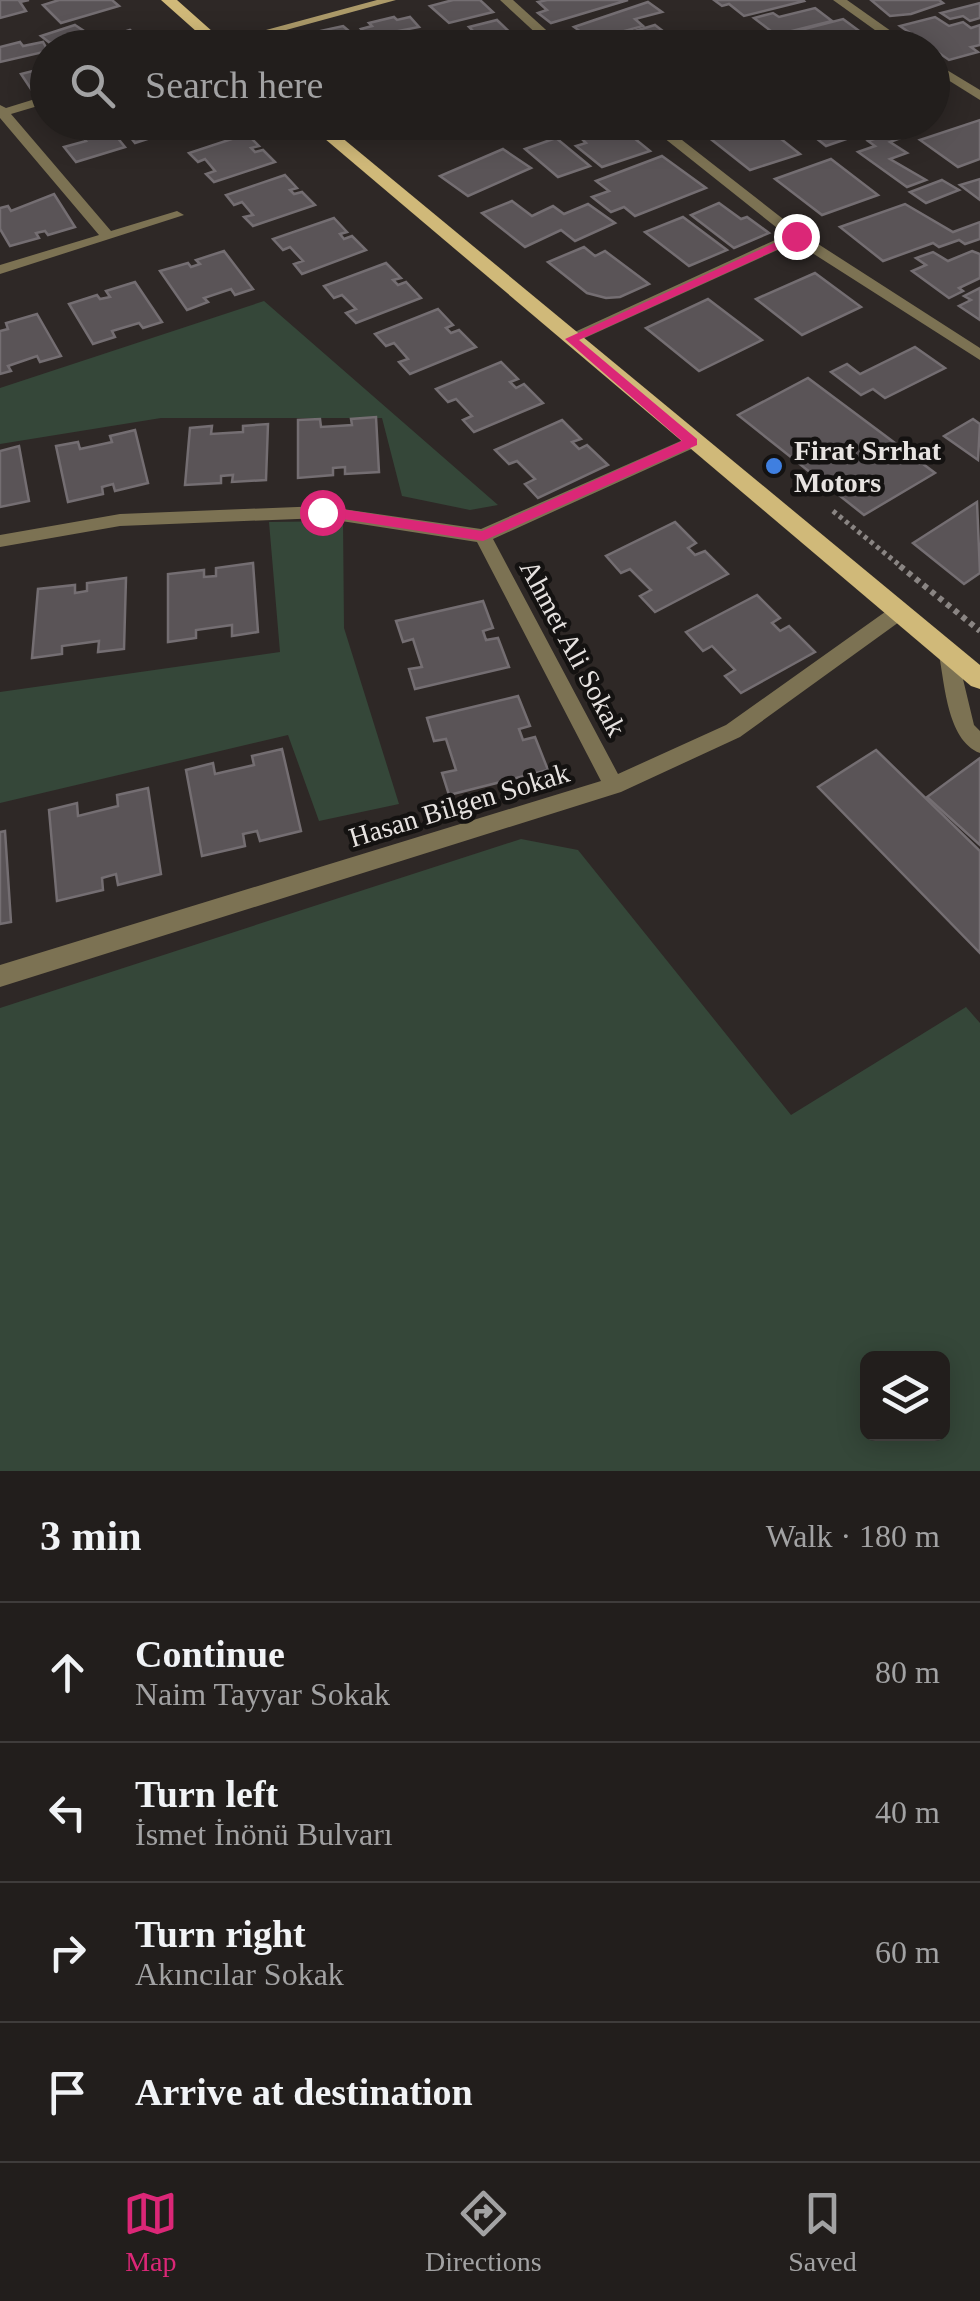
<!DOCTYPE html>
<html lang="en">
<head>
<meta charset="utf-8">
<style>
	body { margin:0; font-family:"Times New Roman",serif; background:#2e2b29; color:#f1f3f6 }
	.controls { position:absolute; right:30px; bottom:30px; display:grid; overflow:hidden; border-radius:15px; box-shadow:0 5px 25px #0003 }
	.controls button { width:90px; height:90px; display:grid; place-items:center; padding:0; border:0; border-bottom:2px solid #3f3c3b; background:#221e1c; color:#f1f3f6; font:50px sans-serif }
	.stop { position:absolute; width:30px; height:30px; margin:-22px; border:8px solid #db2777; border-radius:50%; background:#fff }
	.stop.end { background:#db2777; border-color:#fff; box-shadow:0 2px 10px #0008 }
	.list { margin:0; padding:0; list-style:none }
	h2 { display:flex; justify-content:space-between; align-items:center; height:130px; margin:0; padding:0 40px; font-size:42px }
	h2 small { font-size:32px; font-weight:400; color:#a2a2a3 }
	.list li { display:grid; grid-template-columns:65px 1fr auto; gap:30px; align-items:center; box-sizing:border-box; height:140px; padding:0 40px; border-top:2px solid #3f3c3b }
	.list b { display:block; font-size:38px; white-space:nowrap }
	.list p { margin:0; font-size:32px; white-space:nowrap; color:#a2a2a3 }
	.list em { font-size:32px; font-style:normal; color:#a2a2a3 }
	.icon { flex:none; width:55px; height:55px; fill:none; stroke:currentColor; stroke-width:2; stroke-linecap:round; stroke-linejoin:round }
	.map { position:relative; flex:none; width:980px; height:1471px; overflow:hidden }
	.search { position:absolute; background:#221e1c; box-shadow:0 5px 25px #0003; left:30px; right:30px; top:30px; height:110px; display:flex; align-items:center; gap:25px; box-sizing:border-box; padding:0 35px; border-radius:55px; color:#a2a2a3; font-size:38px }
	.sheet { height:690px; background:#221e1c }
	nav { display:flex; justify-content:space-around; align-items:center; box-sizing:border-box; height:140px; border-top:2px solid #3f3c3b; background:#221e1c; font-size:28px; color:#a2a2a3 }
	nav a { display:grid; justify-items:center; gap:5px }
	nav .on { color:#db2777 }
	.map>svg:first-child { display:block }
	.green { fill:#354739; fill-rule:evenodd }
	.building { fill:#5a5457; stroke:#746e72; stroke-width:2.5 }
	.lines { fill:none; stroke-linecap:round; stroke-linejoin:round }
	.path-far1 { stroke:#8a8583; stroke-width:5; stroke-dasharray:4 4; stroke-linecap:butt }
	.path { stroke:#8a8583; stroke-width:6; stroke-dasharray:5 5; stroke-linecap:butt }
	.service { fill:#7c7253; fill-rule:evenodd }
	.minor { fill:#7c7253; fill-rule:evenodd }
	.secondary { fill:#ac9a69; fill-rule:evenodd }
	.primary { fill:#d0b979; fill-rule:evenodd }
	.route { fill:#db2777 }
	.shop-dot { fill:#3f7fe0; stroke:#141211; stroke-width:4 }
	.labels { text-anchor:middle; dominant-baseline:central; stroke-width:9; stroke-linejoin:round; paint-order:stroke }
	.poi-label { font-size:28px; font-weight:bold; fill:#e7e3e1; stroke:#141211; text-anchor:start }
	.street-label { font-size:28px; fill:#e7e3e1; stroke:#141211 }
</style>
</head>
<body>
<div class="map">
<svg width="980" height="1471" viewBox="0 0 980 1471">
	<rect width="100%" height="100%" fill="#2e2826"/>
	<!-- green -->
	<g class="green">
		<polygon points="264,301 498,505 470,510 402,496 382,418 161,418 0,444 0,388"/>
		<polygon points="343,521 344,628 399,804 319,821 288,735 0,803 0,692 280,652 269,522"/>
		<path d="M521 839 578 850 791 1115 966 1007 980 1023V1471H0V1008ZM942 1358V1434H868V1358Z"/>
	</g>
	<!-- building -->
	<g class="building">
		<polygon points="0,0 29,0 20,2 26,11 0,18"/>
		<polygon points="59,0 112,0 119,6 61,23 43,5"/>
		<polygon points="453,0 480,0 493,12 449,23 430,6"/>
		<polygon points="547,0 628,0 551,23 538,13 547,10 538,2"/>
		<polygon points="714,0 803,0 804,1 744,16 729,4 722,6"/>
		<polygon points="871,0 939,0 943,3 911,14 890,16"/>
		<polygon points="648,2 662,12 635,19 643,26 592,40 574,27"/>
		<polygon points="980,3 980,18 970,21 963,16 950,19 941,13"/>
		<polygon points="815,8 832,21 776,35 754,18 773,13 779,17"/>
		<polygon points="394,17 397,20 410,17 419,27 368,37 361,29 372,26 369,23"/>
		<polygon points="935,17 949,26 963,22 971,28 980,25 980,45 971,47 978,52 949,60 900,26"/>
		<polygon points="843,19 866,36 806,46 789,33"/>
		<polygon points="497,20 519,41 490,48 469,27"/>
		<polygon points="75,25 84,31 50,43 41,36"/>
		<polygon points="655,25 672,38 640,48 600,48 594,43"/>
		<polygon points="343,26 363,43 284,48 275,41"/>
		<polygon points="130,30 151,48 93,48 88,43"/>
		<polygon points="20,42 23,46 43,42 48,51 0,62 0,47"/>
		<polygon points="48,67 48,88 33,92 21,74"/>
		<polygon points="980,120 980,159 958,167 920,140"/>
		<polygon points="71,122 160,122 145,127 154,137 135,143 127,133 116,136 125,147 76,162 64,147 86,141"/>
		<polygon points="547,122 592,122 559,133"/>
		<polygon points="679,122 735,122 691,132"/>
		<polygon points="766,122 796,122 801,126 792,129 798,133 781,139 800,154 750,170 707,136"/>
		<polygon points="832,122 852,137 826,146 806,130"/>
		<polygon points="618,125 650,151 602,167 576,146 586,143 580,137"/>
		<polygon points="898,131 906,136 890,142 907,153 890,159 926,180 907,187 858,152 875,146 868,141"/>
		<polygon points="247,134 259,146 251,148 255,152 263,150 275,162 214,182 206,174 215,171 205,159 198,162 189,153"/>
		<polygon points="556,138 590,166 558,177 525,149"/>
		<polygon points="503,149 531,168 468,196 440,176"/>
		<polygon points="662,156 706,188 635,216 624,207 611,212 592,197 609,191 596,181"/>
		<polygon points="831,159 878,195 822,215 775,179"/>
		<polygon points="285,175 297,188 290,190 294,194 302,192 315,205 253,226 244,217 253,215 242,202 234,205 226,195"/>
		<polygon points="980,179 980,200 960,185"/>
		<polygon points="942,180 959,190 926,203 910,192"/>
		<polygon points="54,194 75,227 48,235 45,231 36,233 39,238 10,246 0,229 0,208 8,206 11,211"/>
		<polygon points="512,201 532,216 553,206 564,214 588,204 615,223 575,241 561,230 525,247 482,213"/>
		<polygon points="719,203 741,219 747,217 769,233 734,248 691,215"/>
		<polygon points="905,204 953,232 980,222 980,239 965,244 959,240 939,247 933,243 883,261 840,227"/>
		<polygon points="683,217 727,250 689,266 645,232"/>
		<polygon points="334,218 347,232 340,234 344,239 352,236 366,250 302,274 294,264 303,261 290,247 283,250 273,239"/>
		<polygon points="584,247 595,256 605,251 649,284 620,297 606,298 587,293 548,262"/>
		<polygon points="224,251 253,289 235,295 231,289 204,298 208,302 187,310 160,271 188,263 191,267 200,264 196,260"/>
		<polygon points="972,251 980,254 980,278 959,288 963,291 949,298 912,271 926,265 916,258 933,252 948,261"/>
		<polygon points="386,263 401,278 393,280 398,285 406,282 421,298 356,323 346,313 356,309 342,295 334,298 324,286"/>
		<polygon points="815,273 861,307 802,335 756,299"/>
		<polygon points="135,282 162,322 143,328 139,323 112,331 115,337 93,344 69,304 97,295 100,299 110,297 106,291"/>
		<polygon points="980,288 980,320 959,306 971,300 964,296"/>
		<polygon points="708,299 762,340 699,371 646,328"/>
		<polygon points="438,309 453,325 446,328 451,333 459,330 476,347 410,374 399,362 408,359 394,343 386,346 375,334"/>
		<polygon points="37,314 61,356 40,362 37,356 8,366 11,371 0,374 0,331 8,329 6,323"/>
		<polygon points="915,347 945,368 885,398 873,389 861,395 831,372 847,364 860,374"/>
		<polygon points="501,362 518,379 510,382 516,388 524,384 543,403 474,432 463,420 472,416 456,399 448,402 436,389"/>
		<polygon points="808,378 935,473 864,515 738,415"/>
		<polygon points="376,417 379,472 345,474 345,467 333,468 333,475 298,478 298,420 320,419 321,427 352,425 351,419"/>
		<polygon points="973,419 980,424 978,460 944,436"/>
		<polygon points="562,420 581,439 572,442 579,449 587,445 608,465 538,498 525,484 535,479 517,461 509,464 495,450"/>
		<polygon points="268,424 266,480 232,482 233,475 221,476 221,483 185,485 190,428 212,426 211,434 243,432 243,426"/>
		<polygon points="135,430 148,483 115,491 113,484 102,487 103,494 68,502 56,446 78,442 80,449 112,442 110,436"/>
		<polygon points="19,446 29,501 0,507 0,451"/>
		<polygon points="977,502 980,573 964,584 913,543"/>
		<polygon points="675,522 696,543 688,548 695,555 705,551 728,574 655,612 640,596 651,590 630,569 621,573 606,556"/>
		<polygon points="253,563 258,632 232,636 232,625 196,630 196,638 168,642 168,574 204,570 204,577 216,576 216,568"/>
		<polygon points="126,578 124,649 98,652 99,641 62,646 62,654 32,658 38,589 75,585 75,593 87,591 87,583"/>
		<polygon points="757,595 780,618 772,623 780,631 789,626 815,652 741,693 725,676 735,670 712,646 703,651 686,632"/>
		<polygon points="483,601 493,628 483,631 486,640 498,638 509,667 415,689 409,669 422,667 413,639 403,642 396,621"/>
		<polygon points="518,696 530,726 519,729 523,740 535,737 548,770 449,795 442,773 456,770 446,739 434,741 427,718"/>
		<polygon points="282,749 301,831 260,841 257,831 243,834 245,846 202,856 186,770 213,763 215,774 254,765 252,756"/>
		<polygon points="876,750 980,851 980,953 818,787"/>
		<polygon points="980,758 980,845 927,797"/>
		<polygon points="148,788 161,874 118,885 116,874 102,878 103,890 57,901 49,810 77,803 78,816 118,806 117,795"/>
		<polygon points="5,831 11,922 0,924 0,832"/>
	</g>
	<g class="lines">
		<!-- path-far1 -->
		<polyline class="path-far1" points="833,511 903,568"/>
		<!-- path -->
		<polyline class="path" points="900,566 980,631"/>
		<!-- service -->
		<path class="service" d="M947 643 956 650 974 725 980 731V753C946 740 945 681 938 650Z"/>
		<!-- minor -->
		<g class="minor">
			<polygon points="500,0 513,0 566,48 552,48"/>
			<polygon points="833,0 847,0 915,48 900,48"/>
			<polygon points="932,61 980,90 980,100 932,70"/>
			<polygon points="48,95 48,103 11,114 111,231 177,211 184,215 0,274 0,265 99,235 0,118 0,105 6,108"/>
			<polygon points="644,122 659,122 801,233 980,348 980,360 795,242 576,342 566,342 566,336 786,235"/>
			<polygon points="692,436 700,442 698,446 493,539 618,774 726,725 892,607 906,607 908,612 906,617 740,737 621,792 0,987 0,965 601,781 477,542 322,518 120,526 0,547 0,535 120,514 322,506 481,529"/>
		</g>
		<!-- secondary -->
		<polygon class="secondary" points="377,0 396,0 220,48 214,44"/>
		<!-- primary -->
		<g class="primary">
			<polygon points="161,0 177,0 231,48 215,48"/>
			<polygon points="305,122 323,122 980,665 980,689 971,686"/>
		</g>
	</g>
	<!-- route -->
	<polygon class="route" points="796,233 800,239 579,340 697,439 697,445 483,541 317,515 317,508 322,506 482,531 682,441 565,339"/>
	<!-- markers -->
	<circle class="shop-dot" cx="774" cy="466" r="10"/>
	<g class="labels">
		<!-- poi labels -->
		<g class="poi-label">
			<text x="794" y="450">Firat Srrhat<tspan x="794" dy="32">Motors</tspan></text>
		</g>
		<!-- street labels -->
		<g class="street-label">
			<text transform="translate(573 648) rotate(62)">Ahmet Ali Sokak</text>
			<text transform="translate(459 805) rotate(-17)">Hasan Bilgen Sokak</text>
		</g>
	</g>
</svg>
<div class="controls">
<button><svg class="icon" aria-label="layers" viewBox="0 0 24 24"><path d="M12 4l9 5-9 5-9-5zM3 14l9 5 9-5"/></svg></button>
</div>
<div class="stop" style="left:322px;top:512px"></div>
<div class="stop end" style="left:796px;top:236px"></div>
<div class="search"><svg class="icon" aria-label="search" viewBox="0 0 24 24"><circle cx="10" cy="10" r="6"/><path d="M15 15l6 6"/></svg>Search here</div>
</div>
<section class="sheet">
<h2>3 min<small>Walk · 180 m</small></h2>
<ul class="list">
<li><svg class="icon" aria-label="ahead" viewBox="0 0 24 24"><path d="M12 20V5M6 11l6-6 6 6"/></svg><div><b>Continue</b><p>Naim Tayyar Sokak</p></div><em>80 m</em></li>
<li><svg class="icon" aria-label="left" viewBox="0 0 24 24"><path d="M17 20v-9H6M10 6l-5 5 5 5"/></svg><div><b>Turn left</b><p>İsmet İnönü Bulvarı</p></div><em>40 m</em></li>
<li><svg class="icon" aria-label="right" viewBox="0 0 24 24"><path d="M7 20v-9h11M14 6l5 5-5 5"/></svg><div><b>Turn right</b><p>Akıncılar Sokak</p></div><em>60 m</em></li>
<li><svg class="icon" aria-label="arrive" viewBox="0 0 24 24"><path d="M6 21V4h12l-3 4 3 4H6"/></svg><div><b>Arrive at destination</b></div></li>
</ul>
</section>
<nav>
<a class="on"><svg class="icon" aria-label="map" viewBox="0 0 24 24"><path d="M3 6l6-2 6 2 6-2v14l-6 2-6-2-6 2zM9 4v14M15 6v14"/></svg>Map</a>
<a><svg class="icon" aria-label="directions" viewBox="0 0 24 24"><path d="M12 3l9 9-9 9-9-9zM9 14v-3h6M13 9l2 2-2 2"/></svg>Directions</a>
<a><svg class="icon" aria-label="saved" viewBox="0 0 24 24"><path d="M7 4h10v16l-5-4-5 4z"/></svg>Saved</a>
</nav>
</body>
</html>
